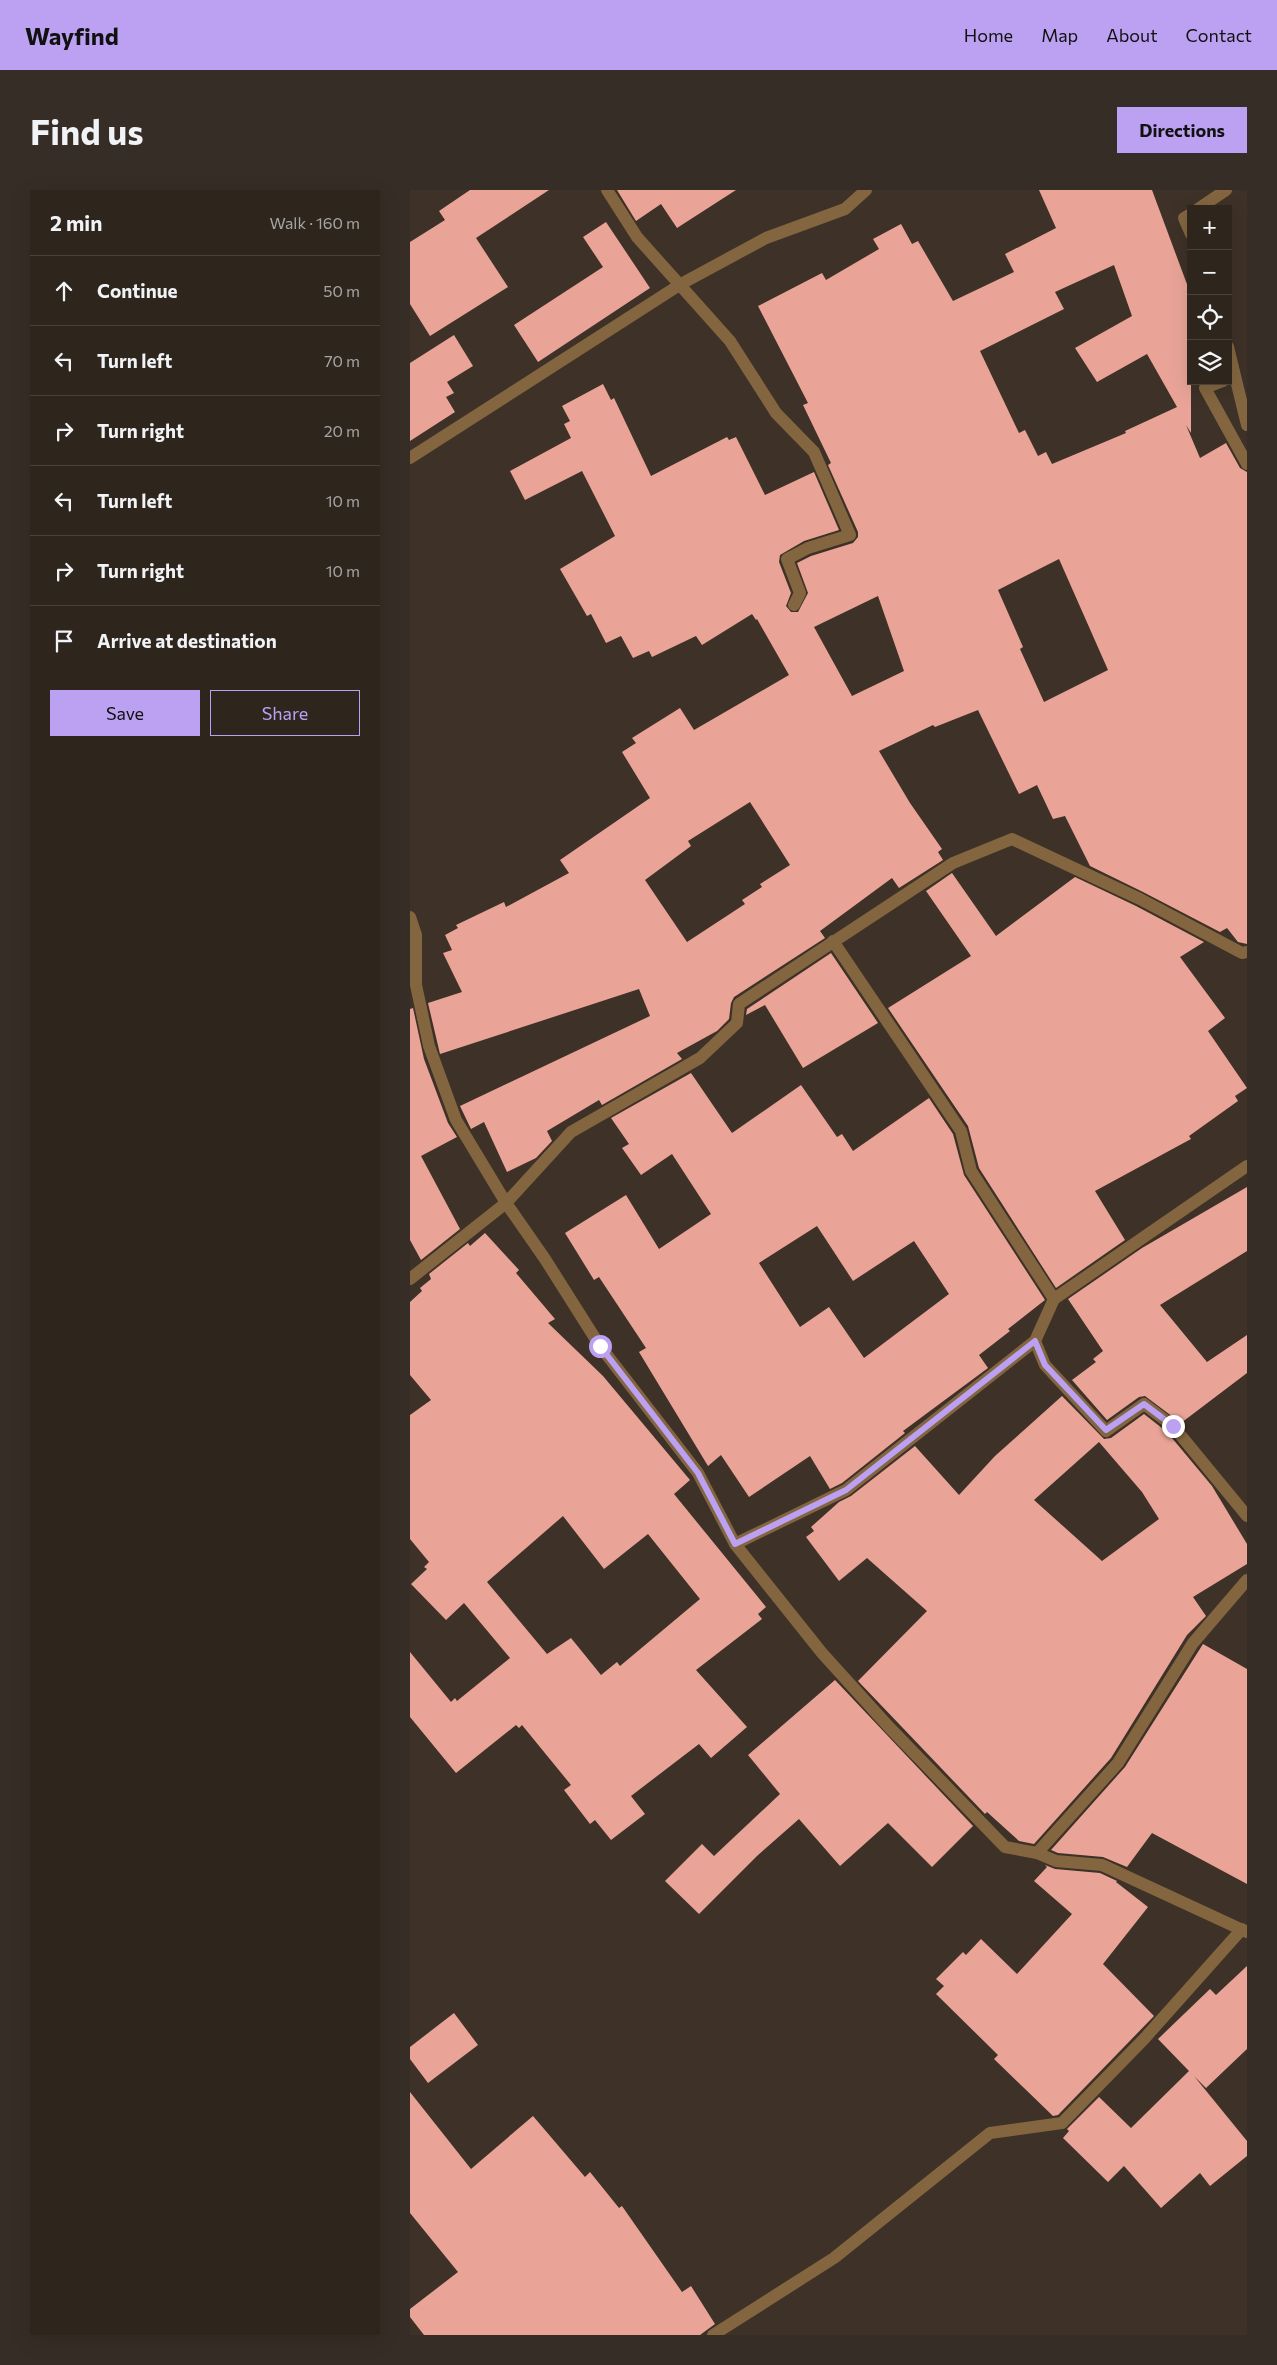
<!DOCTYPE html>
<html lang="en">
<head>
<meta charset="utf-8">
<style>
	body { margin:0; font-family:Commissioner,sans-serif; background:#362d26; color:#f1f3f6 }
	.controls { position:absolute; right:15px; top:15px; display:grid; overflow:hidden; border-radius:0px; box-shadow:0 5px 20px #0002 }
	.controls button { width:45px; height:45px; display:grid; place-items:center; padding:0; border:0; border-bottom:1px solid #49423b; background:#2e251d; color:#f1f3f6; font:25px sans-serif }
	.stop { position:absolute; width:15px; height:15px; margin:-11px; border:4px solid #bca0f2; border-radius:50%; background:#fff }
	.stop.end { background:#bca0f2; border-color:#fff; box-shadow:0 1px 5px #0008 }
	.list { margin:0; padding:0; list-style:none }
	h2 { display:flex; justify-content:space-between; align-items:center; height:65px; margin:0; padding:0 20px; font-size:21px }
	h2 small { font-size:16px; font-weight:400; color:#a7a5a4 }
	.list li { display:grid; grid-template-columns:32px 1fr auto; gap:15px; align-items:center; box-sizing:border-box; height:70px; padding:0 20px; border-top:1px solid #49423b }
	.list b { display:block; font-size:19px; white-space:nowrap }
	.list em { font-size:16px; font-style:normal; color:#a7a5a4 }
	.actions { display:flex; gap:10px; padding:15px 20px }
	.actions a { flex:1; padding:11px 0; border:1px solid #bca0f2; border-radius:0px; text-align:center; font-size:18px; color:#bca0f2 }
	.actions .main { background:#bca0f2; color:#111 }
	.icon { flex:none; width:28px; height:28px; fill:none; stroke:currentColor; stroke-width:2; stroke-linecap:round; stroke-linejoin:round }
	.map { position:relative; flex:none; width:837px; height:2145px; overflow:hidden; border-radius:0px }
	header { display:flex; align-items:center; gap:30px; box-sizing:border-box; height:70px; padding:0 25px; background:#bca0f2; color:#111 }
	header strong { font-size:24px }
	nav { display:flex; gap:28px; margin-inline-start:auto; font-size:18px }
	.intro { display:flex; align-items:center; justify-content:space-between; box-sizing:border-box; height:120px; padding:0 30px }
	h1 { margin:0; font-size:35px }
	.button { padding:12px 22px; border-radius:0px; background:#bca0f2; color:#111; font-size:18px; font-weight:700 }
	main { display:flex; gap:30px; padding:0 30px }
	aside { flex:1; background:#2e251d; border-radius:0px; box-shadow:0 5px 20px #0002 }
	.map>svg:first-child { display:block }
	.building { fill:#e9a497; fill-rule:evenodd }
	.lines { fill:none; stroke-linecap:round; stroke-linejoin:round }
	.minor { stroke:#836640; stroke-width:12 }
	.route { stroke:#bca0f2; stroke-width:6 }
</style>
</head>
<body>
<header>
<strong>Wayfind</strong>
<nav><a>Home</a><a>Map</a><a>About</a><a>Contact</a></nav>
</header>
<div class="intro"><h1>Find us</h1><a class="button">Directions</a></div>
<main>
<aside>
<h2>2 min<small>Walk · 160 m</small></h2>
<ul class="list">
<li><svg class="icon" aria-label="ahead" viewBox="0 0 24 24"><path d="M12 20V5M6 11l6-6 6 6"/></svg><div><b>Continue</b></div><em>50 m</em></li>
<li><svg class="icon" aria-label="left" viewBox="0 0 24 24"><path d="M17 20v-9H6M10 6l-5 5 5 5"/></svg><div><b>Turn left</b></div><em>70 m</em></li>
<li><svg class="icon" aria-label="right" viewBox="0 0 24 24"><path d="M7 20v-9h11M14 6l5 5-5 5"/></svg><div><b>Turn right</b></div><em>20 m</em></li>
<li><svg class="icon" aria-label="left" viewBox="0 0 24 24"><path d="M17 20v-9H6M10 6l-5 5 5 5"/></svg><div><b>Turn left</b></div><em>10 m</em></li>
<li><svg class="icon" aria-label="right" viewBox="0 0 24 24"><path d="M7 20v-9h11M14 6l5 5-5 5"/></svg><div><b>Turn right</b></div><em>10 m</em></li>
<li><svg class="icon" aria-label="arrive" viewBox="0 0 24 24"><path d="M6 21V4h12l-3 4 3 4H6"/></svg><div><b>Arrive at destination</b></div></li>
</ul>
<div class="actions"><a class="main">Save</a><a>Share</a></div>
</aside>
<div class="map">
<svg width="837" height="2145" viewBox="0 0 837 2145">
	<rect width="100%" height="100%" fill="#3e3127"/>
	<!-- building -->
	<g class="building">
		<polygon points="60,0 139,0 66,48 98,97 20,146 0,114 0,52 35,30 29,21"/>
		<polygon points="207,0 326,0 267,38 251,14 226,31"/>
		<path d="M629 0H742L781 105V243L776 235 790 268 816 253 830 278 837 282V754L828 752 817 738 810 742 733 702 680 676 655 626 643 629 627 595 609 604 568 520 525 537 523 535 469 561 500 613 532 659 528 662 533 670 489 698 482 688 410 741 415 748 324 807 321 813 319 829 307 841 267 863 272 869 192 915 189 910 137 941 142 951 126 968 97 982 74 932 61 939 50 916 240 826 229 799 30 864 18 813 52 802 33 763 42 760 35 745 48 738 46 735 94 712 96 717 159 683 150 670 240 608 212 562 226 553 222 548 270 518 284 540 379 485 347 429 346 430 342 424 292 455 286 446 242 467 239 461 223 468 211 446 196 453 181 424 177 426 150 379 205 346 172 281 115 310 100 281 161 248 154 234 160 231 152 216 193 194 201 210 204 208 241 286 317 247 319 250 326 247 355 305 404 282 429 340 394 351 370 365 369 372 381 403 376 416 381 422H388L398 403 387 373 401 366 443 353 448 347V342L418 275 421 273 393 215 398 213 348 116 412 83 416 90 469 59 463 49 491 34 502 54 508 51 543 111 604 82 595 64 646 38ZM704 75 722 126 665 158 687 192 737 164 767 217 715 241 716 243 642 274 636 262 628 266 615 240 609 243 570 161 654 119 645 102ZM649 369 698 480 634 512 610 459 613 457 588 400ZM468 406 494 481 442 506 404 437ZM340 612 380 675 350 694 352 697 332 710 335 714 277 752 235 690 281 656 278 651Z"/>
		<polygon points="196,32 240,98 128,172 104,135 193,77 173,47"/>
		<polygon points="44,145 63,176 37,192 44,203 36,207 45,222 0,251 0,173"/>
		<polygon points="542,683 586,746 665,687 726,716 794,752 770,767 815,828 798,841 837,898 825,906 828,911 779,946 781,949 685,1001 715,1050 646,1098 569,978 558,936 478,818 561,766 516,701"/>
		<polygon points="421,763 468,833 393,878 355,815 336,825 337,819"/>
		<polygon points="3,818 14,869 38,933 47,947 11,966 50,1039 11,1070 0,1050 0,819"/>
		<path d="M281 883 322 943 391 895 427 947 432 944 443 961 519 908 543 944 554 985 635 1110 598 1139 600 1141 569 1165 578 1178 493 1241 495 1243 432 1293 420 1299 400 1266 339 1307 311 1265 298 1276 229 1162 236 1158 189 1087 184 1090 155 1043 216 1005 249 1059 301 1024 262 964 231 985 212 958 219 954 201 928ZM407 1036 443 1091 504 1051 539 1104 454 1168 419 1117 390 1137 349 1073Z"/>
		<polygon points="837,997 837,1061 750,1115 797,1172 837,1145 837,1183 771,1233 735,1206 729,1207 697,1230 662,1190 686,1172 683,1169 693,1161 658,1109 732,1058"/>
		<path d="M75 1043 109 1080 106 1083 145 1129 138 1133 193 1186 280 1290 264 1304 356 1417 348 1424 352 1429 286 1480 337 1537 301 1568 289 1554 221 1606 235 1624 201 1650 185 1630 180 1634 154 1600 161 1595 112 1535 109 1538 106 1535 46 1583 0 1527V1462L41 1512 45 1508 47 1511 100 1468 54 1413 36 1430 1 1394 17 1379 14 1377 19 1372 0 1349V1225L21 1210 0 1185V1112L12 1101 10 1098 21 1089 19 1084 58 1053 60 1056ZM153 1326 194 1379 238 1344 290 1409 210 1476 207 1472 191 1485 161 1448 137 1464 77 1392Z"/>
		<path d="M652 1206 694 1249 701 1248 734 1224 757 1242 802 1296 837 1354V1374L783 1407 796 1426 777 1445 701 1568 624 1654 609 1651 577 1622 575 1624 448 1491 517 1421 457 1368 429 1391 396 1347 404 1341 401 1337 429 1312 441 1306 505 1256 549 1305 585 1266ZM689 1252 732 1302 749 1329 692 1371 624 1310Z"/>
		<polygon points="793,1454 837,1479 837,1694 742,1643 717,1677 693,1667 648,1663 641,1660 715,1577"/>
		<polygon points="425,1490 563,1636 522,1677 478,1633 430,1676 389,1629 347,1666 289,1724 255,1691 292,1654 304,1666 370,1604 338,1565"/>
		<polygon points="635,1675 645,1679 690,1683 707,1691 706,1692 738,1717 693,1774 744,1826 648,1925 643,1926 584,1869 588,1865 526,1804 534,1796 526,1789 553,1762 556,1765 571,1749 607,1784 662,1724 624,1691 637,1677"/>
		<polygon points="837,1776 837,1859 796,1898 784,1886 837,1951 837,1966 800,1996 790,1983 751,2018 714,1976 698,1992 653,1948 659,1941 657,1939 689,1907 721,1938 779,1881 748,1849 800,1799 806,1805"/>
		<polygon points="44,1823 68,1855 18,1893 0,1869 0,1857"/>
		<polygon points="0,1902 61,1979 123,1926 175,1987 180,1982 209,2018 212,2016 272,2102 281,2096 305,2134 290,2145 14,2145 0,2127 0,2119 48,2082 0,2023"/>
	</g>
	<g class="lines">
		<!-- minor -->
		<g class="minor">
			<polyline points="197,0 227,47 320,151 366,223 404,262 440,345 398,358 377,369 390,403 384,415"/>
			<polyline points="788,19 816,0"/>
			<polyline points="781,24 774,28 781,44"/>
			<polyline points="818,157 837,235"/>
			<polyline points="813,191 795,198 837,274"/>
			<polyline points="0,268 271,94 356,48 435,19 456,0"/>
			<polyline points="0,727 6,745 6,795 19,856 46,930 96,1013 135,1069 190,1156 288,1283 325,1354 412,1463 479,1537 595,1657 627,1663 646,1671 692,1675 837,1742"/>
			<polyline points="423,751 551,941 561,981 644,1109"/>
			<polyline points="0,1089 96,1013 161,942 290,868 327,833 329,814 543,673 602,649 730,709 832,763 837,762"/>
			<polyline points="625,1151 635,1175 696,1241 734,1214 763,1236 837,1326"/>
			<polyline points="325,1354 436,1300 625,1151 644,1109 837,976"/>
			<polyline points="627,1663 708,1573 783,1453 837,1390"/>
			<polyline points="303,2145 424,2068 580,1943 652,1933 734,1849 832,1739"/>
		</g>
	</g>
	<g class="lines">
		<!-- route -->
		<polyline class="route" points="190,1156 288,1283 325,1354 436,1300 625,1151 635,1175 696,1240 734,1214 763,1236"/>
	</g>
</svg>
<div class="controls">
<button>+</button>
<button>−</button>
<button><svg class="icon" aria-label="locate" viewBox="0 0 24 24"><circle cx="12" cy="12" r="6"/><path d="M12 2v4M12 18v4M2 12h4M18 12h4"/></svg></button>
<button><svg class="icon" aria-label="layers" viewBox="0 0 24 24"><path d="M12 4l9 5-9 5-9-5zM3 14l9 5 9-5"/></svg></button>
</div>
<div class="stop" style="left:190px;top:1156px"></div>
<div class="stop end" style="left:763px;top:1236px"></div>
</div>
</main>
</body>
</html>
